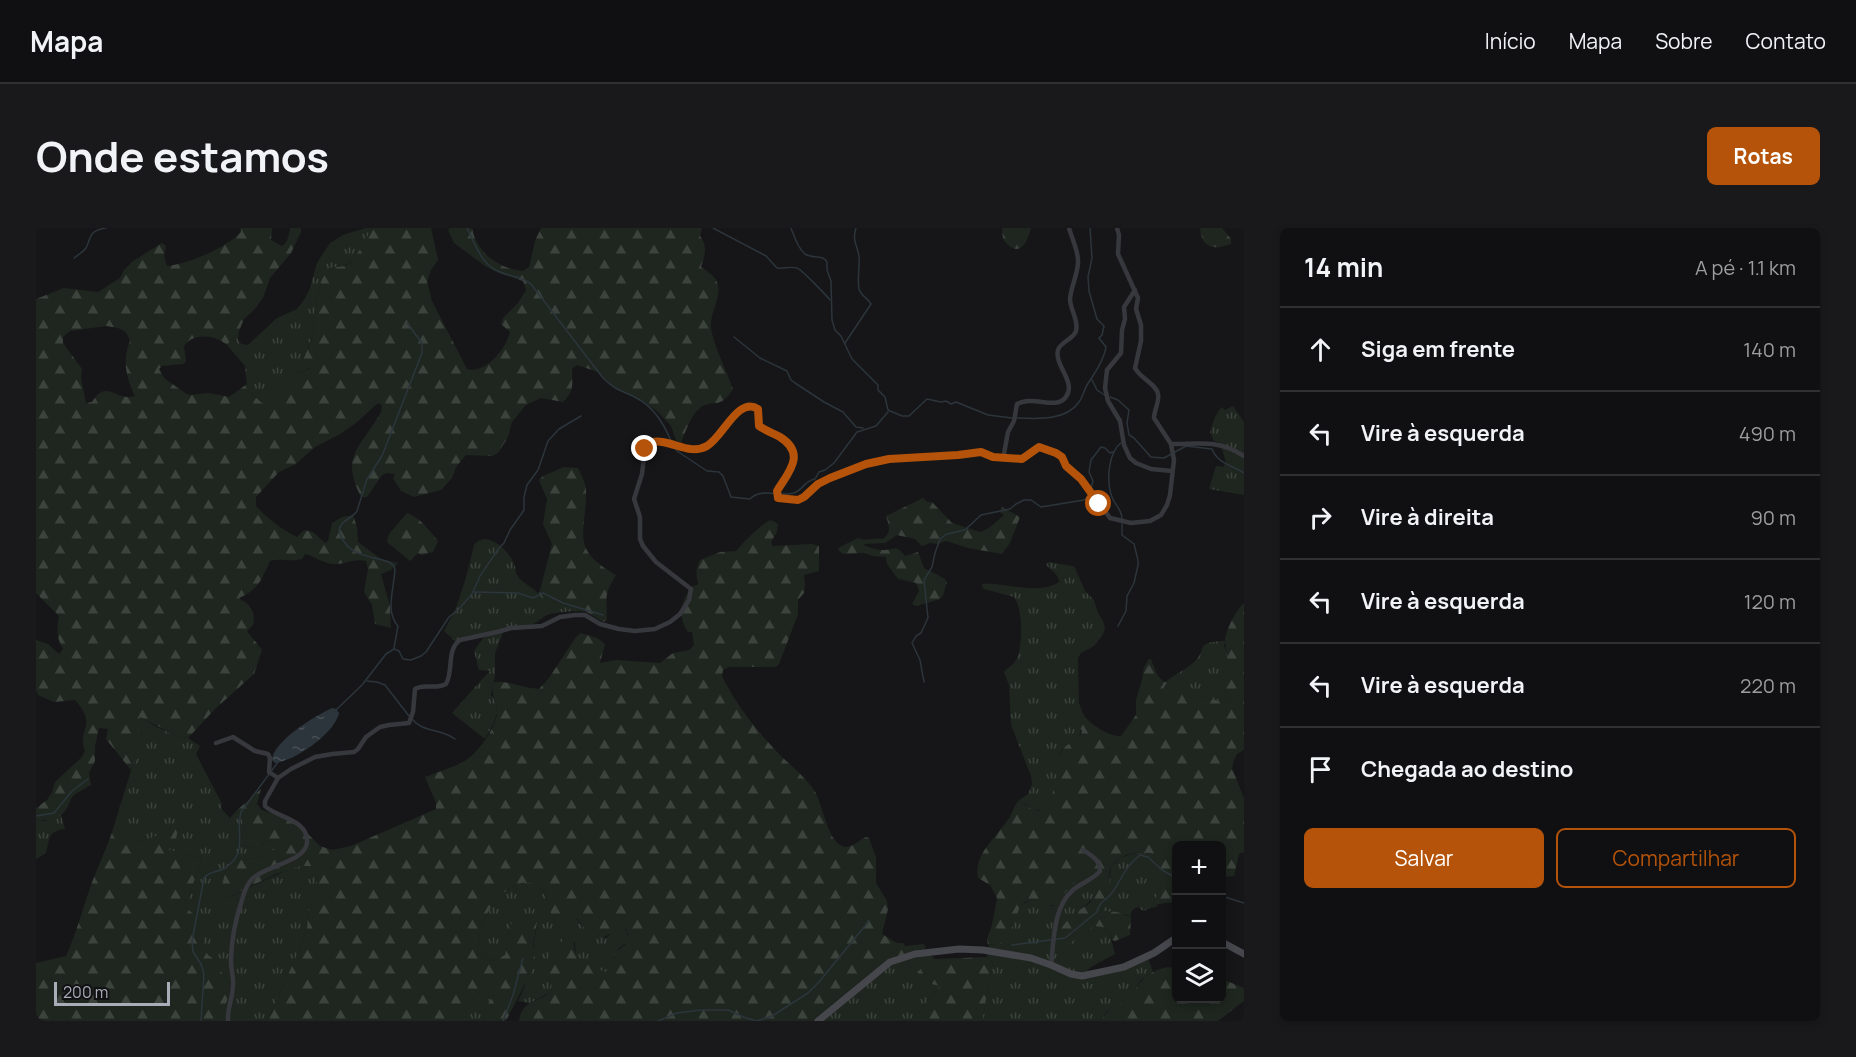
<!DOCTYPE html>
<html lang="pt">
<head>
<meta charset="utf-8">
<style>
	body { margin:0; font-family:Manrope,sans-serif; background:#19191b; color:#f1f3f6 }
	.controls { position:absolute; right:18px; bottom:18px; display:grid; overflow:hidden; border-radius:9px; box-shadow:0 3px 9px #0003 }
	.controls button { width:54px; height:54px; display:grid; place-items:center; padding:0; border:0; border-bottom:2px solid #303032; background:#101012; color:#f1f3f6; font:30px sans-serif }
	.scale { position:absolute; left:18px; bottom:15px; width:116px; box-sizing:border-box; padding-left:6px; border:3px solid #a8adb8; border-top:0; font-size:16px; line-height:21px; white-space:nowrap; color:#a8adb8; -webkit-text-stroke:4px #111113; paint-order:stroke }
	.stop { position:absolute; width:18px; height:18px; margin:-14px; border:4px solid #b45309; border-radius:50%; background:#fff }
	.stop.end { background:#b45309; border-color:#fff; box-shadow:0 2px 6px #0008 }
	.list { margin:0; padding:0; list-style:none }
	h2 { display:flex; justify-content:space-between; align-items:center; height:78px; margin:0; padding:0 24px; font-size:26px }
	h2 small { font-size:20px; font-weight:400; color:#9c9d9f }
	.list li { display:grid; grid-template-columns:39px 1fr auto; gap:18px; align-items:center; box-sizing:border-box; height:84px; padding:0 24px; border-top:2px solid #303032 }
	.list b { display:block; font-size:22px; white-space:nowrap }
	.list em { font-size:20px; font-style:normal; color:#9c9d9f }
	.actions { display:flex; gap:12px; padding:18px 24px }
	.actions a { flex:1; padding:14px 0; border:2px solid #b45309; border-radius:9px; text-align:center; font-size:21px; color:#b45309 }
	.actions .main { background:#b45309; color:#fff }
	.icon { flex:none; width:33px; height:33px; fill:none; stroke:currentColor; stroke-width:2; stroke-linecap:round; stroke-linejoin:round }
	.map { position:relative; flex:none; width:1208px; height:793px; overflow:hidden; border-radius:9px }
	header { display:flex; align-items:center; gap:36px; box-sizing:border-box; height:84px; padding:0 30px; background:#101012; border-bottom:2px solid #303032 }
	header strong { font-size:28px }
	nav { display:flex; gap:33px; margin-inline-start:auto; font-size:21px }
	.intro { display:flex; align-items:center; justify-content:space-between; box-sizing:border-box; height:144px; padding:0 36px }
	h1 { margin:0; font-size:42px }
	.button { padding:15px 27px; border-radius:9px; background:#b45309; color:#fff; font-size:21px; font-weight:700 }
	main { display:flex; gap:36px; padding:0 36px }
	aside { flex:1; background:#101012; border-radius:9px; box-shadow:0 3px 9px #0003 }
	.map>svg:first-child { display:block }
	.grass { fill:url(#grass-tufts) }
	.forest { fill:url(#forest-firs); fill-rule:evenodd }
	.water { fill:url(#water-ripples) }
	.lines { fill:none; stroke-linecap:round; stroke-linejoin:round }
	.stream { stroke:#2c353c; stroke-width:1.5 }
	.street { stroke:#37383d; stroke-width:4.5 }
	.secondary { stroke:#45474d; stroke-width:7 }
	.route { stroke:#b45309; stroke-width:8 }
</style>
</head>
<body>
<header>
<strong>Mapa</strong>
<nav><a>Início</a><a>Mapa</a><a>Sobre</a><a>Contato</a></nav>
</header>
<div class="intro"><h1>Onde estamos</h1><a class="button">Rotas</a></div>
<main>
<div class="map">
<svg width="1208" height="793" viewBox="0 0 1208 793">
	<defs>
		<pattern id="grass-tufts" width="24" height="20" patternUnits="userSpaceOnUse" patternTransform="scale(1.5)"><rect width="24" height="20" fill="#1e261f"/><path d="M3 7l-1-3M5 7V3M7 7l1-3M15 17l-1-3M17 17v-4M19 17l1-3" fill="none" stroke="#3c433d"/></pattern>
		<pattern id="forest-firs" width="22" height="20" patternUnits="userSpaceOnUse" patternTransform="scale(1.5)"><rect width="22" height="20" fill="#1e261f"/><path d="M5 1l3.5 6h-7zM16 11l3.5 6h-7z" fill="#3c433d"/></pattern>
		<pattern id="water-ripples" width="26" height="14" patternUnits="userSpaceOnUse" patternTransform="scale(1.5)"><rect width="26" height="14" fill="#2c353c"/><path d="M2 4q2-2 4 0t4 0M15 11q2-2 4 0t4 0" fill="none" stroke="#485056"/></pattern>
	</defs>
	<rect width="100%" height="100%" fill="#161618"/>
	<!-- grass -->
	<g class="grass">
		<path d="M329 0H336C327 17 320 40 298 39L285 53 277 92 279 102 268 129 276 139 262 145 254 153 250 155C244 165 237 171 226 175L214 164 211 159 209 138 191 117 203 103 202 112 205 116 212 117 241 90 261 81 268 72 273 63 281 35 294 15 307 7Z"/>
		<polygon points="1197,178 1208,194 1208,267 1173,261 1180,238 1187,239 1190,234 1184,215 1178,213 1174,204 1179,189 1185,179 1189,182"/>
		<path d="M448 311C462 312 474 325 479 338 480 341 479 345 481 347 486 356 500 360 506 370L526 377 543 379 550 384C544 382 518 384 511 387 507 389 503 393 499 395 491 400 478 399 469 400L459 425V448L455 466 460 475 461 485 458 495 449 511 416 485C429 471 440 457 454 443L443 442 438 423 450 406 420 414 408 403 420 380 431 346 438 317 442 313Z"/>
		<path d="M1012 334 1037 338 1039 340 1049 363 1058 372 1062 385 1067 393 1069 401 1066 408 1058 418 1045 425 1042 430 1043 475 1047 486 1043 491C1049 516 1037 508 1024 524 1022 542 1022 580 998 583L989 576 982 573 992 566 996 556 995 548 975 497 973 457 968 444C972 439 978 437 981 430 987 416 987 381 978 369L948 361 946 358V356C969 354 1002 368 1023 354 1023 345 1014 343 1010 336Z"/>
		<path d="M1189 413 1188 418 1192 425C1190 431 1191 435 1191 441L1185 446V449L1192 469 1195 472 1191 475 1169 469 1161 464 1130 474 1124 473 1125 464 1131 456 1129 454C1138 447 1149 442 1157 435 1173 422 1156 414 1189 413Z"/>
		<path d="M103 488 119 498 143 509 152 510 164 518 160 526 186 576 185 580 194 590 200 583 208 595 211 610 206 616 215 620 234 613 238 616V622C225 631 214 632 198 631L190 641 186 657 178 673 183 674 253 641C261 639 272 635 279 640L281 656 272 687 271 701 266 716 231 793H190V776L195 757 186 745 181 733 172 727 167 718V704L160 688 149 679 166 630 132 622 144 592 128 605 105 614 78 598 98 533Z"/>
		<path d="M25 587 29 601C11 603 14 611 10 625L0 631V592L8 593Z"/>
		<path d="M1109 624 1117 626 1119 630 1118 641 1125 659 1115 680 1107 683 1102 679C1096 681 1095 683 1095 689L1092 687 1067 683 1066 680 1073 656 1075 639 1082 631 1095 626Z"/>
		<path d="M1049 644H1055L1062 650C1062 672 1054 672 1040 685 1033 692 1027 699 1020 706L1050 702 1057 698 1067 699 1073 703 1079 726 1055 739 1051 743 1081 738 1110 725 1117 744 1105 752 1097 765 1091 771 1070 784 1067 790 1069 793H946L957 734 951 729 953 717 965 715 984 678 996 671 1010 677 1017 678 1044 646Z"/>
		<path d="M486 654C506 652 512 671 515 687L539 689 551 703 570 710C576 705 584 697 591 703 593 719 585 715 580 725 577 731 577 739 574 745 565 744 547 735 540 728L539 714C494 718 522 739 515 764L494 775 482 773C495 750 496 723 501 697L492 688C465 692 476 709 469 727L457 733C429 721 450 682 465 667 471 661 479 658 486 654Z"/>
		<polygon points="888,721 899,731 882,744 895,756 904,758 875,793 774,793 848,735 862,728"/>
		<polygon points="453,757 458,760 458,767 451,777 447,793 419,793 439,770"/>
	</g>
	<!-- forest -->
	<g class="forest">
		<path d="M204 0H236L235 12 246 18C252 14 253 7 254 0H265V4L255 25 234 50 227 70 217 83 208 91 203 103 191 117C180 107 157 104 148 118L150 133 147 136 126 138 123 141 128 150 149 165 153 167 173 165 193 169 211 156 214 164 226 175C237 171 244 165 250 155L254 153 262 145 275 140 266 135 279 102 277 92 285 53 293 40 309 38 315 34 323 23 336 0H395L402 32 395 42 391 54 392 57 396 73 431 141C450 146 470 121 474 104L465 96 467 90 482 75 490 62 487 53 460 44 449 38 418 15 412 2 414 0H436C440 24 463 41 487 43L493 39 499 13 505 0H666L664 8C672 18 669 27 665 39 671 43 678 47 681 54 687 69 673 85 675 100 677 116 691 144 697 161 684 183 676 170 664 180 654 188 650 203 645 215L640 212 635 198 621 183 607 173 579 161 562 144 541 137 536 141C536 156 539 163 527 174L505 170 490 177 476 194 472 209 462 225 456 228 430 227 420 239 416 250 405 262 378 269 365 263 357 250 359 246 351 245 346 247 331 269H325C303 226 326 219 345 184L346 177 342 175 320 195 304 206 279 219 260 236 243 244 220 269V278C232 291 245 301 261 309L268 302 277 304 289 315 292 313 296 295 306 289 317 287 321 299 322 314 345 331 362 335 355 342 345 346 354 378 355 400 339 396 336 377 328 364 332 341 330 333C317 330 309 337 296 336 287 335 278 328 269 326L266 331C255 334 245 330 234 333 226 351 222 362 203 370L205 372C215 376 220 386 217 397L211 403 226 422 218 446 179 481 152 510 143 509 104 489 98 533 95 542 70 511 72 501 63 500 59 518V533L53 545 55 557C50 560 43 563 38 567 34 571 34 575 31 580 25 591 11 593 0 592V580L11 572 16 564 19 554 46 529 49 523C40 502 63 498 39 472L18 474 2 467 0 462V412L12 416 23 426 27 421C20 409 21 402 23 388L0 365V71L28 60 62 64 84 50 88 42 97 33 126 15 130 18 128 28 131 38C152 36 190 20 205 4ZM70 98C83 100 90 100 94 113 86 132 90 150 99 168 79 174 71 150 56 174L50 175 45 150 46 141 27 115V109L34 103Z"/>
		<path d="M966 0H995C992 10 987 28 973 18 971 16 968 13 967 10 966 7 967 3 966 0Z"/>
		<path d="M1164 0H1186L1195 11V16C1178 22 1166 21 1164 0Z"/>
		<path d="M528 239 542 240C545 247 550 255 550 262 551 305 532 320 580 347 567 368 571 370 571 392L567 394 543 379 526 377 506 370 503 366 516 316 507 296 511 271 503 252 507 248Z"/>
		<path d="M887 270 891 274H896L916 295 944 304 953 300 968 287 964 284 966 279 984 289 974 315 966 326 932 320 910 313 902 316 894 315 886 318 879 311 861 307 849 315 828 316 829 318C834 319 840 322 845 322 858 323 859 315 869 328L882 324 888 340 900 346 909 351 911 355C909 359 908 367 905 370 903 372 884 377 880 378L876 376 883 363 880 355 862 351 851 336 850 329 837 328 828 325 807 326 802 322 804 319 822 310C831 314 838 309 847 311 856 304 853 298 850 288Z"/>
		<path d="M371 285C385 290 393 302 402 313L397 324 385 327 382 325 374 333 351 314 353 306Z"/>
		<path d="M735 292 742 296 741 304 735 314 737 318 776 316 783 318V343L768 347 769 357 768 365 762 372V386L743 436 740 439H694L687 442 686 448C700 477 721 503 743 526 754 537 769 549 778 562 787 576 791 612 806 618 814 622 823 612 830 609L833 610 840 629V655L851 673 852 681 846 706 861 715H867L869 718 888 716 890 720 862 728 848 735 774 793H483C486 772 501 775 515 764 518 752 507 729 516 720 517 719 525 716 525 715L528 709 533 708C540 714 537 718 540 726 543 733 566 744 574 745L580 724 589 717 592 706 590 701C577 700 570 714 556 708 549 704 546 694 539 689H530L526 692 517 690C511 680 514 669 504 660 475 632 417 717 457 733L469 727C474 713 468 691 488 688 494 688 497 689 501 694L497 718 499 730 497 740 470 793H447L451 777 458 767V760L453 757 439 770 419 793H231L266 716 271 701 272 687 281 656 279 640 276 638H264L240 646 183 674 177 673 186 657 190 641 198 631C214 632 225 631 238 622V616L234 613 215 620 205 616 211 610 208 595 200 583 225 561 221 576 226 582 245 588 267 601 284 618 296 622 315 618 400 581V575L389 549C402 544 423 538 433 530 444 521 459 501 461 486 462 474 453 466 458 454 471 452 489 461 503 461L513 450 540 409 545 405 561 410 569 416 564 435 580 432 624 435 637 425 653 422 658 417 656 404H652C641 388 645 375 655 359L663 356C659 348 660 340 664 332L684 324 700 323C706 316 728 293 735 292Z"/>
		<path d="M1208 375V522L1201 526 1198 532 1196 540 1208 570V624L1203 626 1198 648 1186 649V618H1140V674L1122 676 1120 679 1115 680 1125 659C1123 653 1120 651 1118 645 1116 638 1120 633 1117 626 1103 622 1079 626 1074 642 1073 646 1074 651 1073 656 1072 664 1068 672 1066 680L1067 683 1081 684 1095 689 1094 707 1079 713 1076 712 1073 703 1067 699 1057 698 1033 716 1022 715 1019 713 1020 706 1036 687 1054 675 1061 661 1062 650C1057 644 1051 643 1044 646L1020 676C1011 680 1005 674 996 671 981 677 984 680 979 693 976 701 970 708 965 715L952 717 951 711 956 697 961 670 954 657 942 650C937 626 962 608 973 590 977 584 978 578 982 573 989 575 995 583 1002 583 1023 570 1018 547 1024 527 1027 515 1043 514 1046 503L1043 499V490L1047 486C1053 496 1074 509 1085 508L1100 487V472L1106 452 1108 439 1113 431H1115C1119 442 1121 451 1131 455L1125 464V473L1131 474 1144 464 1151 461 1161 464 1169 469 1191 475 1195 472 1192 469 1184 449 1185 446 1191 441C1191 435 1190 431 1192 425 1191 423 1189 417 1189 415 1188 405 1200 382 1208 375Z"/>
		<path d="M144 591 139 616 132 622 166 630 149 679 160 688 167 704V718L172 727 181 733 186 745 195 757 190 776V793H0V735L30 728C40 706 46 683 54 660 61 639 72 619 78 598L105 614 128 605Z"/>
		<polygon points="951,729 957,734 946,793 875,793 904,758 895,756 881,744 899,731"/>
		<path d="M1132 739 1140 741V770H1186V751L1208 760V773L1182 793H1069L1067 790C1072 779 1084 777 1092 770 1097 765 1100 760 1104 755 1110 746 1122 741 1132 739Z"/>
	</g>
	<!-- water -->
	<path class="water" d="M296 480 300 481 303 485C299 505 259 533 239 535L236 532C237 513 279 488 296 480Z"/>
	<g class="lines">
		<!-- stream -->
		<g class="stream">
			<path d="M431 0C440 17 445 37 464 44 475 49 486 48 495 56L567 150C582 165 588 162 604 172 619 181 628 196 635 213"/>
			<path d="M677 0 730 28 741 40C747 41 755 38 761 40 765 41 789 66 794 72"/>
			<path d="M755 0C758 8 762 21 769 26 777 31 786 26 791 34V42L795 53 796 92 799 102 805 108 816 131 842 157V162L849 169 852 182 866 188H873L891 171 905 174 910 173 915 176 920 174 952 187 976 190"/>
			<path d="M38 30C42 27 47 24 50 20 56 7 53 3 70 0"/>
			<polyline points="698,109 724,130 751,143 755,152 759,155 788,174 807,184 820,199 827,200"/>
			<path d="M809 115 835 76C832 70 825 68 823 61 821 51 824 38 823 28 821 16 816 13 820 0"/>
			<polyline points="1056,152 1061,162 1070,168"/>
			<path d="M1074 169 1082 172 1093 182 1091 195 1093 207 1098 210 1115 229 1128 230 1150 218 1176 221C1182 236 1196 237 1208 245"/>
			<path d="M981 190C1001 191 1030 193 1043 174 1047 169 1048 162 1051 157 1058 146 1068 132 1070 119L1063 110 1066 107 1068 98 1061 91 1053 63 1052 49 1056 30 1054 0"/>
			<path d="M1086 214C1072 224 1070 253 1076 269 1079 278 1086 281 1086 291"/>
			<path d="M637 217 641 223 671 243 683 244 687 248 695 269 714 271C725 259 744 269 758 265 767 262 769 252 779 251L783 244 789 242 798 235 821 204 840 198 852 184"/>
			<polyline points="438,364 482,365 497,370 507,365 527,375 567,387"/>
			<polyline points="1082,398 1090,383 1091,368 1098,355 1102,337 1102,332 1098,316 1086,307 1086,296"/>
			<path d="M358 420 362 398C349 384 358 360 359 342L358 338 353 334C332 327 309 328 303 302 306 291 316 291 321 283L331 251 346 228 386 125V115L371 95"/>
			<polyline points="358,421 363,423 367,431 375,432 385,428 390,424 413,389 422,382 436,366 444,348 463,320 468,315 474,302 488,282 488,269 491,257 502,242 512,213 523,201 545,188"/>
			<polyline points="331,453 341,454 349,457 373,488"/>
			<polyline points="888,454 884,432 876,415 880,408 885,405 892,390 888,352 896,339 899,325 904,311 911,306 929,302 945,287 974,281 980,276 988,272 995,272 1005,279 1048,272 1053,268 1057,253 1053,244 1055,232 1065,219 1069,220 1074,225 1077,224"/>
			<polyline points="299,483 326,457 350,426 358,421"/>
			<path d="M376 491C387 505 405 500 419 511"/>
			<polyline points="0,588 18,585 36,563 52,551"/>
			<polyline points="1186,668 1208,675"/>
			<path d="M976 717 1029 710 1061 684C1063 674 1069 673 1075 666 1086 651 1088 640 1104 627L1112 629 1126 642 1140 650"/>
			<path d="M165 793 168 746 165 736 157 724 156 713 168 650C174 642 181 645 189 640 213 624 199 605 205 584L242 534"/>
			<polyline points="467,793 477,767 487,730"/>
			<polyline points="622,793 641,785 665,782 692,782 710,790 721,793 736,788 772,765 783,754 833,693"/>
		</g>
		<!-- street -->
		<g class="street">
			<polyline points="1099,62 1088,79 1089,91 1086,102 1085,125 1071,142 1069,160 1072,173 1084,193 1088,217 1094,230 1100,235 1115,241 1136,243"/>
			<path d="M1135 216C1164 216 1182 211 1208 228"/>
			<path d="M967 231 972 204 978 193 981 176C997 167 1019 182 1029 170 1042 155 1018 138 1022 122 1025 113 1037 112 1040 103 1043 92 1034 82 1034 71 1035 59 1041 48 1042 35 1043 24 1036 11 1033 0"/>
			<polyline points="180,515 197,509 219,523 232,526 234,530 233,544 242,550"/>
			<path d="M1015 737C1018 712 1017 679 1037 662 1045 655 1058 651 1064 643 1064 632 1056 628 1047 622"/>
			<path d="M192 793C191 780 197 770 197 757 198 750 195 742 195 734 195 712 199 693 206 672 208 664 210 657 216 651 228 638 269 634 271 615 273 591 241 590 229 578V573L242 550 255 541 279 529 296 526 318 524 322 521 330 509 344 499 353 497 373 495 377 484 379 461C388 455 399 462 410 456 418 442 410 422 424 412L461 404 475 400 506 398 524 389 539 387H549L564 396 583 401 599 403 619 401 634 394 644 386 653 372 655 361 620 334 607 318 604 311V289L598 271 606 246 609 221 612 215C632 208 648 225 667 219 687 213 694 178 717 178L722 181V194L723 198C730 203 737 205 744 209 771 226 752 244 741 263L742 270 762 272 768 269 782 256 794 250 829 236 853 231 923 227 945 224 957 229 986 231 990 230 1000 220 1007 219 1025 228 1030 238 1047 253 1074 290 1095 295 1114 293 1125 287 1131 277 1134 267 1138 232 1135 216 1118 190C1118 182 1124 173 1122 166 1121 157 1104 150 1099 140L1105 113V97L1100 81 1102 70 1082 26 1083 7 1081 0"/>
		</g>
		<!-- secondary -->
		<g class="secondary">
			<polyline points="1186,714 1208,726"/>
			<polyline points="782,793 854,734 879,726 923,721 947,722 995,730 1015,737 1035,746 1046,748 1088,739 1118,725 1140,710"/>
		</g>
	</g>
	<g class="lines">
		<!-- route -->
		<path class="route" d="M609 221 612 215C633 208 651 229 671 218 687 209 702 168 722 181L723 198C730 203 737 205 744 209 771 226 752 245 741 263L742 270 762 272 768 269 782 256 794 250 830 236 853 231 922 227 945 224 957 229 986 231 1003 219 1020 225 1026 229 1030 238 1045 251 1063 276"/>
	</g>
</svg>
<div class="controls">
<button>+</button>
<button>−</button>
<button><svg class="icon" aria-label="layers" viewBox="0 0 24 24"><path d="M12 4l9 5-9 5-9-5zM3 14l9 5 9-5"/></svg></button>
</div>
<div class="scale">200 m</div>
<div class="stop" style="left:1063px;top:276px"></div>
<div class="stop end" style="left:609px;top:221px"></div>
</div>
<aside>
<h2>14 min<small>A pé · 1.1 km</small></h2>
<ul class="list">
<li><svg class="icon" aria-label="ahead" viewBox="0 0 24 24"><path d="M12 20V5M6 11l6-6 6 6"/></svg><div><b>Siga em frente</b></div><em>140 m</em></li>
<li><svg class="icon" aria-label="left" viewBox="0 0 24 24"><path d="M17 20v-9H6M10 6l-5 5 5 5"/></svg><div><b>Vire à esquerda</b></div><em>490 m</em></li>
<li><svg class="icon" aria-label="right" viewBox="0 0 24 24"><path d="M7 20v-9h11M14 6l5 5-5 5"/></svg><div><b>Vire à direita</b></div><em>90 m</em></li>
<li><svg class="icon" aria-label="left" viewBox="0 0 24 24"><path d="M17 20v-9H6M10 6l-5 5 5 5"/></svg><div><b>Vire à esquerda</b></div><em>120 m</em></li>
<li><svg class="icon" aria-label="left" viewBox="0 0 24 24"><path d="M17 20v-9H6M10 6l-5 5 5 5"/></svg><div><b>Vire à esquerda</b></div><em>220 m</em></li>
<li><svg class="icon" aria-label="arrive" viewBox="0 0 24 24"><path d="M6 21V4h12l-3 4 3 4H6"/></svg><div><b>Chegada ao destino</b></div></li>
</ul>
<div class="actions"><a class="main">Salvar</a><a>Compartilhar</a></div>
</aside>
</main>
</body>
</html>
